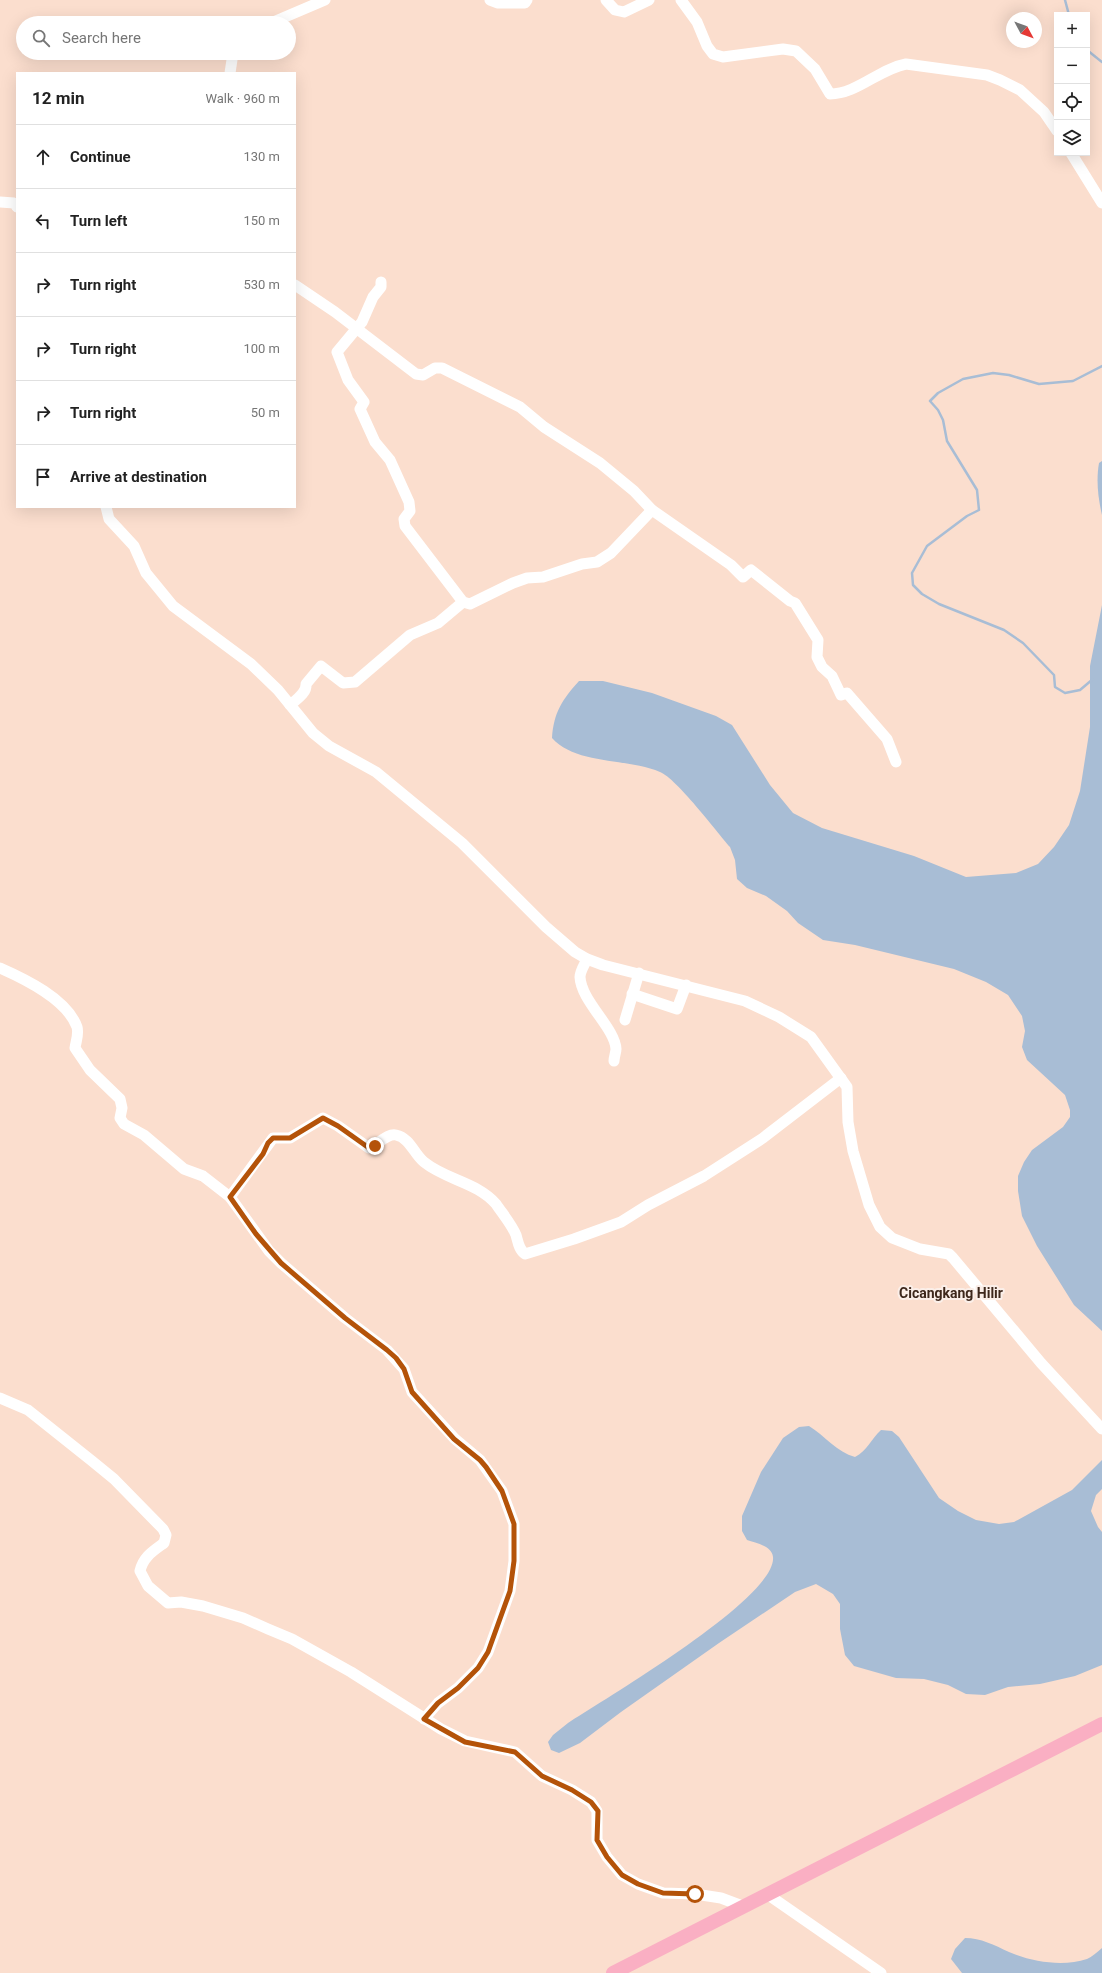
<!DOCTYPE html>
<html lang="en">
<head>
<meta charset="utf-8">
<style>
	body { margin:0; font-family:Roboto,sans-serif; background:#f2f2f2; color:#222 }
	.controls { position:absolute; right:12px; top:12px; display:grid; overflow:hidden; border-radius:0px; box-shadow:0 4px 16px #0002 }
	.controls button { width:36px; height:36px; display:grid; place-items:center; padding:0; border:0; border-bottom:1px solid #e0e0e0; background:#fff; color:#222; font:20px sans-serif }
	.compass { position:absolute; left:1006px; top:12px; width:36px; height:36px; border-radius:50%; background:#fff; box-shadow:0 4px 16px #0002; rotate:131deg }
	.stop { position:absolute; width:12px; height:12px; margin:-9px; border:3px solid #b45309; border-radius:50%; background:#fff }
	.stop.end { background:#b45309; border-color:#fff; box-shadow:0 1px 4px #0008 }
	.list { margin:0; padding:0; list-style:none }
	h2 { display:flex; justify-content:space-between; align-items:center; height:52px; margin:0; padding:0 16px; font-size:17px }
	h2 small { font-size:13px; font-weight:400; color:#767676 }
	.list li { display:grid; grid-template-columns:26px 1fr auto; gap:12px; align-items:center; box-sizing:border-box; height:64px; padding:0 16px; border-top:1px solid #e0e0e0 }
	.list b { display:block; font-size:15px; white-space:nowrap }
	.list em { font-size:13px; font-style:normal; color:#767676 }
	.icon { flex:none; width:22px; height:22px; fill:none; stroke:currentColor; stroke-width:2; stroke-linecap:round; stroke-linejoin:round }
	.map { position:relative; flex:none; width:1102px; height:1973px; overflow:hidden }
	.search { position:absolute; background:#fff; box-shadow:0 4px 16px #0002; left:16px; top:16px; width:280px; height:44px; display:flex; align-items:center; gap:10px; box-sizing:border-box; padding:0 14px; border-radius:22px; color:#767676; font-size:15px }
	.panel { position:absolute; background:#fff; box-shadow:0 4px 16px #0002; left:16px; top:72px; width:280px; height:436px; border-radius:0px }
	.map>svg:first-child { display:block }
	.water { fill:#a8bdd5 }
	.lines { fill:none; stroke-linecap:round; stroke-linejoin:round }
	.stream { stroke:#a8bdd5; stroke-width:2.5 }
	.minor { stroke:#fff; stroke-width:11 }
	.major { stroke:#faafc3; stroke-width:14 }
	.route { stroke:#b45309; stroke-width:5 }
	.labels { text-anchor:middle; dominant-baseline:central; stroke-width:4; stroke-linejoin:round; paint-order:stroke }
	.quarter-label { font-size:14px; font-weight:bold; fill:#3d271b; stroke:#fbefe9 }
</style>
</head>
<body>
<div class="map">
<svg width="1102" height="1973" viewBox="0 0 1102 1973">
	<rect width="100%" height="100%" fill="#fbdece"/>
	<!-- water -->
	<g class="water">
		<path d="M1102 461V515C1098 498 1096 480 1099 463Z"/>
		<path d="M1102 605V1331L1074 1305 1037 1246 1022 1216 1018 1191V1176L1024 1162 1032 1150 1063 1127 1070 1117V1110L1065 1095 1027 1060 1022 1047 1025 1031 1022 1016 1008 995 986 982 954 969 855 945 823 940 798 923 787 911 766 896 747 888 737 879 735 860 730 847C717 832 676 778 660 772 628 758 576 765 552 738 554 712 562 700 579 681H603L652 693 716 716 732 725 770 785 793 813 822 828 914 856 966 877 1016 873 1038 864 1054 847 1069 825 1080 791 1090 727V666Z"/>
		<path d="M809 1426C825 1436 837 1452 855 1457 867 1451 871 1439 881 1430L892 1431 899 1437 939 1498 958 1511 976 1520 999 1524 1014 1522 1072 1490 1102 1460V1489L1096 1495 1091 1511 1098 1527 1102 1532V1665L1075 1676 1040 1684 1008 1687 985 1695 966 1694 948 1685 924 1679 896 1678 854 1666 845 1655 840 1629V1604L833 1594 816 1584 795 1592 719 1643 621 1712 580 1743 559 1753 551 1750 548 1742 553 1735 568 1723C604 1699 777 1598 773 1557 772 1546 756 1543 747 1540L742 1531V1516L761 1472 783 1438 799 1427Z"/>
		<path d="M965 1938C981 1938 994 1945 1009 1952 1032 1962 1063 1967 1087 1959 1092 1957 1097 1952 1102 1948V1973H962L951 1959 955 1949Z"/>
	</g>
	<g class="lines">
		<!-- stream -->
		<g class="stream">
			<polyline points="1065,0 1069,15"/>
			<polyline points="1087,50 1102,62"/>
			<polyline points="1093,679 1080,690 1065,693 1055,687 1054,675 1023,643 1004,630 939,604 922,594 913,585 912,573 927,546 967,516 979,510 977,490 947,441 943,420 938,410 930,401 938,393 963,379 993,373 1009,375 1039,384 1073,381 1102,366"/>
		</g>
		<!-- minor -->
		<g class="minor">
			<polyline points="490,0 498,3 525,3 527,0"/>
			<polyline points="606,0 615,10 624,12 649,0"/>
			<path d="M681 0 697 22 707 46 713 54 723 57 783 49 796 51 815 69 830 94C857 94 879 69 906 64L987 75 1000 80 1020 90 1044 112 1057 131"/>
			<polyline points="271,23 325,0"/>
			<polyline points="230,73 233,53"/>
			<polyline points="1071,153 1102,203"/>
			<polyline points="0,202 14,203 17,207"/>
			<polyline points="381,282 381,287 373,297 362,322 337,352 348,380 364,402 360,409 375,442 390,460 409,502 410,511 404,519 405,526 463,602 470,604 513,583 527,578 543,577 582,564 597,562 611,553 652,510"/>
			<polyline points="295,285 335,312 416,374 423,375 435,368 442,368 520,407 544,427 600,463 634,491 652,510 731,565 743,577 751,570 790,601 795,603 818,640 817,657 822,667 832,676 841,695 847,693 887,739 896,762"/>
			<polyline points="106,507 109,519 134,546 146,573 173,606 251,664 278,690 313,733 329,746 376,772 462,843 546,927 575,952 587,959 603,965 745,1001 779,1017 811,1037 847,1087 848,1122 853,1151 869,1205 880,1227 892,1238 920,1249 949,1254 953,1258 1041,1363 1102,1429"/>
			<path d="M290 705C297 699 307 693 306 684L321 666 343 683 355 682 410 635 438 623 463 602"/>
			<path d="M587 959C585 964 580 971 580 977 581 1001 615 1028 616 1049 616 1052 614 1057 614 1061"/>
			<path d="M0 968C25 979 67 999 77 1027 79 1034 76 1041 75 1048L90 1070 120 1099 122 1108 120 1118 124 1124 144 1135 184 1169 203 1176 230 1197 269 1251 281 1263 345 1318 387 1350 404 1369 412 1392 455 1439 480 1460 502 1491 514 1524V1561L510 1591 488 1652 478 1668 458 1688 438 1703 424 1719"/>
			<polyline points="632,994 677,1009 686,985"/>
			<polyline points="625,1020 639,973"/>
			<path d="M230 1197 273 1138H290L323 1118 338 1126 369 1148C378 1145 387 1133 396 1135 410 1138 414 1154 424 1162 446 1180 477 1182 496 1204 502 1213 512 1225 516 1235 518 1242 519 1250 525 1254L574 1239 621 1222 648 1205 704 1176 763 1138 841 1078"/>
			<path d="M0 1398 28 1410 92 1461 114 1479 163 1529 166 1535 164 1543C153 1551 143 1557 140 1571L148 1586 168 1603 181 1602 203 1606 243 1618 268 1629 292 1639 351 1672 441 1729 465 1741 515 1752 542 1776 572 1790 591 1802 597 1811V1840L607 1857 622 1875 638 1884 663 1893 695 1894 721 1898 745 1907"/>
			<polyline points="767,1894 881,1973"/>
		</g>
		<!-- major -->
		<polyline class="major" points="613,1973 1102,1724"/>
	</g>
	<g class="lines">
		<!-- route -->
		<polyline class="route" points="375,1146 369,1148 338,1126 323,1118 290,1138 273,1138 268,1143 263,1154 230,1197 256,1234 281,1263 345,1318 387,1350 396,1358 404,1369 412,1392 454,1439 480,1460 486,1467 502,1491 514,1524 514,1561 510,1591 488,1652 478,1668 458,1688 438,1703 424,1719 465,1742 515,1752 542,1776 572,1790 591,1802 598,1811 597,1840 607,1857 622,1875 638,1884 663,1893 695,1894"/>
	</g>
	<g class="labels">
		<!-- quarter labels -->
		<g class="quarter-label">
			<text x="951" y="1293">Cicangkang Hilir</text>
		</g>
	</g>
</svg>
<div class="controls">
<button>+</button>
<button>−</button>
<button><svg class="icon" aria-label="locate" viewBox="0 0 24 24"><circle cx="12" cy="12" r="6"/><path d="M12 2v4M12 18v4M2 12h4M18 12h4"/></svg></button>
<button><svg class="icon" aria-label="layers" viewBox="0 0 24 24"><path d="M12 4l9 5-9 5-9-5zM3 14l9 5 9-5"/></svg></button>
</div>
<svg class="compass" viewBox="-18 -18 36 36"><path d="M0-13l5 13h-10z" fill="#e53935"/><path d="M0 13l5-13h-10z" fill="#767676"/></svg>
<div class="stop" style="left:695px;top:1894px"></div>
<div class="stop end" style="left:375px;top:1146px"></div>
<div class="search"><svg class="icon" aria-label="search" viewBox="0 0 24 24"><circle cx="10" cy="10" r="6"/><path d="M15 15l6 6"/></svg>Search here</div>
<section class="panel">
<h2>12 min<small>Walk · 960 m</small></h2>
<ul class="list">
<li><svg class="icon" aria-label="ahead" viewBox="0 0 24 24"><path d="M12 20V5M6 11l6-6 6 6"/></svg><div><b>Continue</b></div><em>130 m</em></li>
<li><svg class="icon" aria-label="left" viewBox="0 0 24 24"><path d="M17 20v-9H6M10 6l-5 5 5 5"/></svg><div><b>Turn left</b></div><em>150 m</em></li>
<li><svg class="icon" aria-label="right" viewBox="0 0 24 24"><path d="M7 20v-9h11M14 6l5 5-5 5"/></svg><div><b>Turn right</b></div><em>530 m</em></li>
<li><svg class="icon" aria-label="right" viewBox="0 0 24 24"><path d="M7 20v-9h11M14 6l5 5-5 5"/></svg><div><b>Turn right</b></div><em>100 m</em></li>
<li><svg class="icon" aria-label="right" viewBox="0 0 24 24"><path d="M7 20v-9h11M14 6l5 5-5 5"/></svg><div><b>Turn right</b></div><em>50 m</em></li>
<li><svg class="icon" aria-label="arrive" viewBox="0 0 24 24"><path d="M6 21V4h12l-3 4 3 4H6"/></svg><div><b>Arrive at destination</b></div></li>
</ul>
</section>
</div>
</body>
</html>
